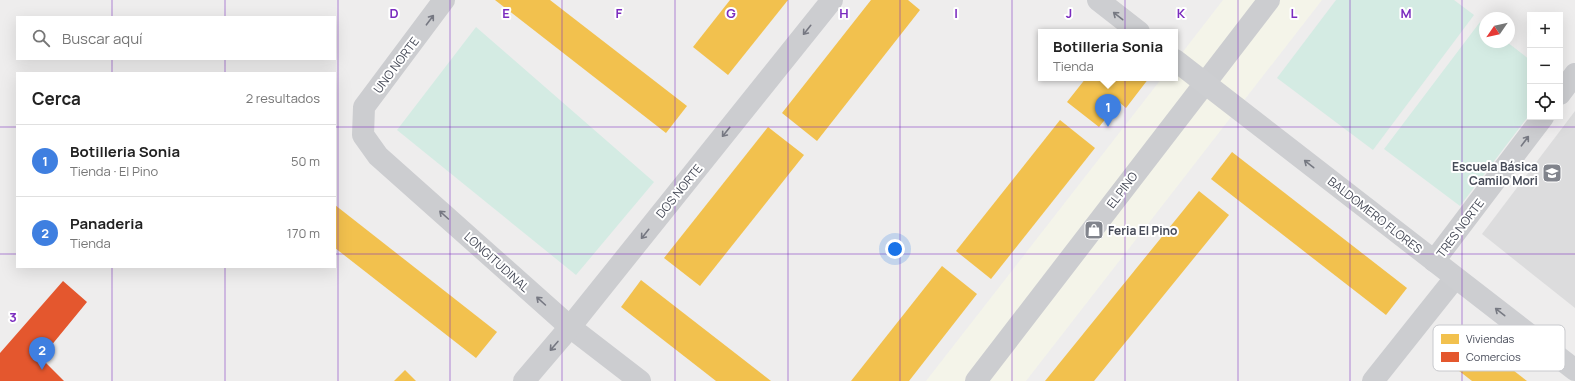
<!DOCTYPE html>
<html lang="es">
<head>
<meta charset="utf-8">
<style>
	body { margin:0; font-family:Manrope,sans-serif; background:#f2f2f2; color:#222 }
	.controls { position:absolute; right:12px; top:12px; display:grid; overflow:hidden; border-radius:0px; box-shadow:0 4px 16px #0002 }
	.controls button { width:36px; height:36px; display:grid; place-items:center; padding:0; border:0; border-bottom:1px solid #e0e0e0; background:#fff; color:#222; font:20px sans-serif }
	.compass { position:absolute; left:1479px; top:12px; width:36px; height:36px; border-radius:50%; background:#fff; box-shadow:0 4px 16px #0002; rotate:236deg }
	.you { position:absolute; left:895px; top:249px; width:14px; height:14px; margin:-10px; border:3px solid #fff; border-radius:50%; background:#1a73e8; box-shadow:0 0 0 6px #1a73e833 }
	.badge { display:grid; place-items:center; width:26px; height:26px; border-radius:50%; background:#81848c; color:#fff; font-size:13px; font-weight:700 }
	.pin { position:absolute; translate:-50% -33px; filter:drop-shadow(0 1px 2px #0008) }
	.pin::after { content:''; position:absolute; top:21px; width:14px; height:12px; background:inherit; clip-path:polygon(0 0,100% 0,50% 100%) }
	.popup { position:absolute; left:1038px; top:29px; width:140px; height:52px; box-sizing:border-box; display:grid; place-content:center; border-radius:0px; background:#fff; filter:drop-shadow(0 1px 3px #0005); font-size:13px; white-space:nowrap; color:#767676 }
	.popup b { font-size:15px; color:#222 }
	.popup::after { content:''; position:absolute; left:50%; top:100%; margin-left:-8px; border:8px solid transparent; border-top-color:#fff }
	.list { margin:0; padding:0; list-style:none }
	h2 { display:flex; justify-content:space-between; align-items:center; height:52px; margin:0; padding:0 16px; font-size:17px }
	h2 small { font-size:13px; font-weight:400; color:#767676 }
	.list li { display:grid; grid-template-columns:26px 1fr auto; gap:12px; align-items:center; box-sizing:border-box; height:72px; padding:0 16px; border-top:1px solid #e0e0e0 }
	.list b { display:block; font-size:15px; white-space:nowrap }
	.list p { margin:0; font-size:13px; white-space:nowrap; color:#767676 }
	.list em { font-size:13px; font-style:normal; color:#767676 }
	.icon { flex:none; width:22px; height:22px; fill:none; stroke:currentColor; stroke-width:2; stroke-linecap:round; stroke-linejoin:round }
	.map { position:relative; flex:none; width:1575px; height:381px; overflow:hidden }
	.search { position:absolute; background:#fff; box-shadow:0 4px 16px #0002; left:16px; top:16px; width:320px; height:44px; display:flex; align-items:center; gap:10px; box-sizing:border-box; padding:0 14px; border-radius:0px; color:#767676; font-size:15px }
	.panel { position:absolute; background:#fff; box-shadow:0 4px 16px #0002; left:16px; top:72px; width:320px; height:196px; border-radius:0px }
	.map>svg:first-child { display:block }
	.commercial { fill:#f4f4e9 }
	.education { fill:#dcdcdd }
	.green { fill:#d4ebe3 }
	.homes { fill:#f2c14e }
	.shops { fill:#e4572e }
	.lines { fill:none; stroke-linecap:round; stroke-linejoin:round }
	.street { stroke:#cccdd0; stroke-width:22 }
	.secondary { stroke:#cdced1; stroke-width:22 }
	.oneway { stroke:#767982 }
	.oneway2 { stroke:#767882 }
	.grid { fill:none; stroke:#7b2cbf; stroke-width:1; stroke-opacity:0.55 }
	.labels { text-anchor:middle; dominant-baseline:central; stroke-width:4; stroke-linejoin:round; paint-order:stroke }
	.street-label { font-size:12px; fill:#474b58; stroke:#fff }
	.poi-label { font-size:12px; font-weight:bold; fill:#474b58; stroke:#fff; text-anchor:end }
	.key { fill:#fff; stroke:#c8c9cd; stroke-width:1 }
	.key-label { font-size:11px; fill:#474b58 }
	.grid-label { font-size:13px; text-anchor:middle; font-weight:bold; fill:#7b2cbf; stroke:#fff; stroke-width:4; stroke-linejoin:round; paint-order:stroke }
</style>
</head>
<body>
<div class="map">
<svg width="1575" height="381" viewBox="0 0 1575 381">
	<rect width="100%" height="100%" fill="#eeeded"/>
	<!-- commercial -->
	<polygon class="commercial" points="1223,0 1322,0 1026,381 926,381 1162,78 1175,78 1175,62"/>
	<!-- education -->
	<polygon class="education" points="1575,111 1575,308 1482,234"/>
	<!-- green -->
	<g class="green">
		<polygon points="1336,0 1454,0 1474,15 1373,150 1277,78"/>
		<polygon points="1480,22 1485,26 1485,42 1507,42 1530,60 1530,114 1460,206 1384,149"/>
		<polygon points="476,27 654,182 576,275 397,130"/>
	</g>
	<!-- homes -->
	<g class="homes">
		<polygon points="495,0 550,0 687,106 666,133"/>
		<polygon points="730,0 788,0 728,75 693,47"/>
		<polygon points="871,0 908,0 920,10 817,141 782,113"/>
		<polygon points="1086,78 1149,78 1126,108 1119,102 1099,127 1067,102"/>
		<polygon points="1060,120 1095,148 991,279 956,251"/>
		<polygon points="768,127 804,155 700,286 664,258"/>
		<polygon points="1232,152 1407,288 1386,315 1211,179"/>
		<polygon points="1199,191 1229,215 1094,381 1045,381"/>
		<polygon points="335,205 497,332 476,358 335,248"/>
		<polygon points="942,266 977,294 909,381 851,381"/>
		<polygon points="641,280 771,381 716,381 621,307"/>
		<polygon points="1457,326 1527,381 1472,381 1436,353"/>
		<polygon points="405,370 416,381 394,381"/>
	</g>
	<!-- shops -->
	<polygon class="shops" points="63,281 87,302 41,358 64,381 0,381 0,353"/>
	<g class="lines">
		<!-- street -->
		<g class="street">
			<polyline points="444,0 364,107 363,135 378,156 570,327 640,381"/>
			<polyline points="1560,94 1575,74"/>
			<polyline points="1434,261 1543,117"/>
			<polyline points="524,381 570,327 832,0"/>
			<polyline points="976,381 1269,0"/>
			<polyline points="1373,381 1455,278"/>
		</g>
		<!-- secondary -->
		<g class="secondary">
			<polyline points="1098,0 1139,32"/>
			<polyline points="1175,60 1575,370"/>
		</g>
	</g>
	<!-- one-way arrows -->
	<defs><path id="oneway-shaft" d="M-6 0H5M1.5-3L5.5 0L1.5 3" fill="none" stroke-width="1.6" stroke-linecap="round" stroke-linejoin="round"/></defs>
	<g class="oneway">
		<use href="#oneway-shaft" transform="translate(1118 16) rotate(-142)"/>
		<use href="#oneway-shaft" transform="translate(1309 164) rotate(-142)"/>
		<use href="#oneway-shaft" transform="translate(1500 312) rotate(-142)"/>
	</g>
	<g class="oneway2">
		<use href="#oneway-shaft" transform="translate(430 20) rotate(-53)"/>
		<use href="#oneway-shaft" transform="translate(807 30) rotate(129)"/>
		<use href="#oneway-shaft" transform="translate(726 132) rotate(129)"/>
		<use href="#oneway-shaft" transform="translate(1525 141) rotate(-53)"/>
		<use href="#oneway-shaft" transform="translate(444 215) rotate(-138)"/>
		<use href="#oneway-shaft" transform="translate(645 234) rotate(129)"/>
		<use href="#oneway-shaft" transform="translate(541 301) rotate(-138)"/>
		<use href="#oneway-shaft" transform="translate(554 346) rotate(131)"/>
	</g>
	<!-- grid -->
	<path class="grid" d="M112 0V17M225 0V17M338 0V381M450 0V381M562 0V381M675 0V381M788 0V381M900 0V381M1012 0V381M1125 0V381M1238 0V381M1350 0V381M1462 0V381M112 59V73M225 59V73M0 127H17M335 127H1575M0 254H17M335 254H1575M112 267V381M225 267V381"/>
	<!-- icons -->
	<defs>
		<symbol id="school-square" viewBox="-11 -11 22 22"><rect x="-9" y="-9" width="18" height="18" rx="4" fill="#81848c" stroke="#fff"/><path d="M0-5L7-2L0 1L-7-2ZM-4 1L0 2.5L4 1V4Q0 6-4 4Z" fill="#fff"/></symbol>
		<symbol id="shop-square" viewBox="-11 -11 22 22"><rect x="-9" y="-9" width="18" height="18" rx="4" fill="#81848c" stroke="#fff"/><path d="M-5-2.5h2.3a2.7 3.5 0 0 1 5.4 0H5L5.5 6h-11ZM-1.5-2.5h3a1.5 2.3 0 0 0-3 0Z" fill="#fff"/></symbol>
	</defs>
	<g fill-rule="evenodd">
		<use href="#school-square" x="1541" y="162" width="22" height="22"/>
		<use href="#shop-square" x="1083" y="219" width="22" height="22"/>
	</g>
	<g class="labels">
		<!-- street labels -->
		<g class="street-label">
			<text transform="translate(396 65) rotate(-53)">UNO NORTE</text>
			<text transform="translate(1122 190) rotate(-53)">EL PINO</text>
			<text transform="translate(679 191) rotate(-51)">DOS NORTE</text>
			<text transform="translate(1375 215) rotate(38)">BALDOMERO FLORES</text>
			<text transform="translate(1460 228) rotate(-53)">TRES NORTE</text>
			<text transform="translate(497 262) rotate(42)">LONGITUDINAL</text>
		</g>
		<!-- poi labels -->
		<g class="poi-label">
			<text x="1538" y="166">Escuela Básica<tspan x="1538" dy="14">Camilo Mori</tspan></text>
			<text x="1108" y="230" text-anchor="start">Feria El Pino</text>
		</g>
	</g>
	<!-- legend -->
	<rect x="1433" y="325" width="132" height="46" rx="6" class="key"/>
	<rect x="1441" y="334" width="18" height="10" fill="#f2c14e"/>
	<rect x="1441" y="352" width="18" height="10" fill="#e4572e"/>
	<g class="key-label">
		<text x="1466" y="343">Viviendas</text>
		<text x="1466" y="361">Comercios</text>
	</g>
	<g class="grid-label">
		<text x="394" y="18">D</text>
		<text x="506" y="18">E</text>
		<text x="619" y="18">F</text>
		<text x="731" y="18">G</text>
		<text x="844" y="18">H</text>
		<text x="956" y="18">I</text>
		<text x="1069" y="18">J</text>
		<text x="1181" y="18">K</text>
		<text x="1294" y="18">L</text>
		<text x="1406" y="18">M</text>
		<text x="13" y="322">3</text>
	</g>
</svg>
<div class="controls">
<button>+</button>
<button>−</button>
<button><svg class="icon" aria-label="locate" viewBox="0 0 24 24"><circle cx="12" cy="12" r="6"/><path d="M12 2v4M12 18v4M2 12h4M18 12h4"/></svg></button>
</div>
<svg class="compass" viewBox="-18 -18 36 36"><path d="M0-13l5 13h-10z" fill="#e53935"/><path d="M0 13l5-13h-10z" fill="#767676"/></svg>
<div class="you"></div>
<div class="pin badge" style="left:1108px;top:127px;background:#3f7fe0">1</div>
<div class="popup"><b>Botilleria Sonia</b>Tienda</div>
<div class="pin badge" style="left:42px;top:370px;background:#3f7fe0">2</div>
<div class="search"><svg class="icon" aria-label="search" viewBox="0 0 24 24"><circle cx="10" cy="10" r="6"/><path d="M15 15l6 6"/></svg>Buscar aquí</div>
<section class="panel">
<h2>Cerca<small>2 resultados</small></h2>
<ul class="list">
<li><span class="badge" style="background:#3f7fe0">1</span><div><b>Botilleria Sonia</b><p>Tienda · El Pino</p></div><em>50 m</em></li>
<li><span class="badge" style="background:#3f7fe0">2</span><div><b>Panaderia</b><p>Tienda</p></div><em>170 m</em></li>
</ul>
</section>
</div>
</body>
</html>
